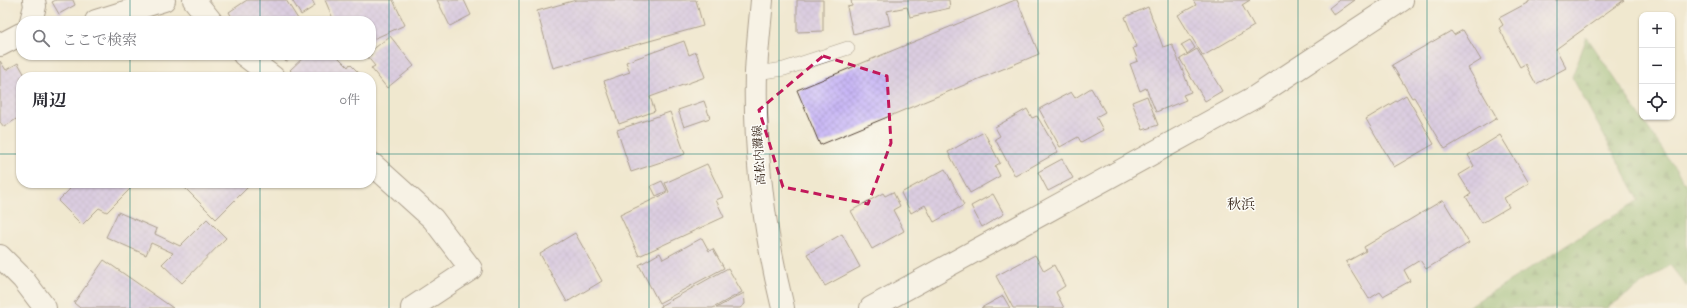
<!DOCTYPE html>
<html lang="ja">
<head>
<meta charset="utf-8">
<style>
	body { margin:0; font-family:"IM FELL Great Primer","Noto Serif JP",serif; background:#f2f2f3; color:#2b2b33 }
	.controls { position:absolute; right:12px; top:12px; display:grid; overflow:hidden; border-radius:8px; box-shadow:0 1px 3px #0004 }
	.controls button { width:36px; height:36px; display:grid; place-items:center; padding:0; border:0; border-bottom:1px solid #e1e1e2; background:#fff; color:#2b2b33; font:20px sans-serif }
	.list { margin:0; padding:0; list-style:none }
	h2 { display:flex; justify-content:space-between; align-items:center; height:52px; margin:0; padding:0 16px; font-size:17px }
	h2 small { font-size:13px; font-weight:400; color:#7c7c81 }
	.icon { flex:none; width:22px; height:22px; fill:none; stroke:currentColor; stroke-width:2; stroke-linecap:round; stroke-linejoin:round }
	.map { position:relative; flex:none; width:1687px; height:308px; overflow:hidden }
	.search { position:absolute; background:#fff; box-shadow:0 1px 3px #0004; left:16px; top:16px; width:360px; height:44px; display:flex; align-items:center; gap:10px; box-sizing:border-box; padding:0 14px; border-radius:16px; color:#7c7c81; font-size:15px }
	.panel { position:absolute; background:#fff; box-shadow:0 1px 3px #0004; left:16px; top:72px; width:360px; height:116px; border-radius:16px }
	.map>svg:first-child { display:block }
	.forest { fill:url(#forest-firs); stroke:#627046 }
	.building { fill:url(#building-cross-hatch) }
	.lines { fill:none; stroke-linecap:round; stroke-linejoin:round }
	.lane-casing { stroke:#564639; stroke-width:14 }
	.street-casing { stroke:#564639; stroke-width:24 }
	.secondary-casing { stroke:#564639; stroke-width:24 }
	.lane { stroke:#fff; stroke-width:13 }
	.street { stroke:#fff; stroke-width:22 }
	.secondary { stroke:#fff; stroke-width:22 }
	.marked { fill:none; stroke:#c2185b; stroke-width:3; stroke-dasharray:8 5; stroke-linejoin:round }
	.grid { fill:none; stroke:#0f766e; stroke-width:1; stroke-opacity:0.55 }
	.labels { text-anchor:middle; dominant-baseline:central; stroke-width:3; stroke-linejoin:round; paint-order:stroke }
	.street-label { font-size:12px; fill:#3b2a1e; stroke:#fdfcf7 }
	.quarter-label { font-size:14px; fill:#3b2a1e; stroke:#fdfcf7 }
</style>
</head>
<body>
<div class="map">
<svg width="1687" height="308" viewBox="0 0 1687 308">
	<defs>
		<pattern id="forest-firs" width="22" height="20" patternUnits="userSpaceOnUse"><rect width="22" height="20" fill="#88b56d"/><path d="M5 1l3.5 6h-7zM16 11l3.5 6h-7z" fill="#709359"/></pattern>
		<pattern id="building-cross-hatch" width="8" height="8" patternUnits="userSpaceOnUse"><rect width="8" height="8" fill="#c0acf5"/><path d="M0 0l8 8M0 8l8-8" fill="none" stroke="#9d8cc6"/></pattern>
	</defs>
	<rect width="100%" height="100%" fill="#fdfcf7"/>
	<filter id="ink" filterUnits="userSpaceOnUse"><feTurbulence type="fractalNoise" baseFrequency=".025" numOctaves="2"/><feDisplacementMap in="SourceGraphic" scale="8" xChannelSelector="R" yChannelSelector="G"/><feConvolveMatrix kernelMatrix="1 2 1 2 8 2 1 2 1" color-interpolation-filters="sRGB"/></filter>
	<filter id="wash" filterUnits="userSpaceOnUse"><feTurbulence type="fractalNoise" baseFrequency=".012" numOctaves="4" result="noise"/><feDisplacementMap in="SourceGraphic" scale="16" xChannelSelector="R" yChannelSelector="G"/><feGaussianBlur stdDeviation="0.9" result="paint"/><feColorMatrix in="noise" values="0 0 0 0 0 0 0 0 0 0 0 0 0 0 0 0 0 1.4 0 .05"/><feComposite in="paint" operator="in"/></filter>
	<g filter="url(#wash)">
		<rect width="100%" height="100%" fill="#f0e8cf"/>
		<!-- forest -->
		<polygon class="forest" points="1587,37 1687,186 1687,287 1670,265 1607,308 1466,308 1639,200 1572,77"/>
		<g id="blocks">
			<!-- building -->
			<g class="building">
				<polygon points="56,0 73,0 75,5 59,14 52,2"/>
				<polygon points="247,0 286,0 298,19 295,21 234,21 229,12"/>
				<polygon points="292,0 312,0 315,6 301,15"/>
				<polygon points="325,0 393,0 405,25 371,40 371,21 334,21"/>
				<polygon points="437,0 464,0 471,15 450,26"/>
				<polygon points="576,0 696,0 703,26 553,68 537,11"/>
				<polygon points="797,0 823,0 823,31 797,32"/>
				<polygon points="851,0 949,0 950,8 910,17 907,7 887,11 890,25 853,34 847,7 852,6"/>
				<polygon points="1015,0 1017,0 1039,54 820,145 797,90"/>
				<polygon points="1193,0 1250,0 1242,5 1254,26 1203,56 1178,15 1196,5"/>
				<polygon points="1339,0 1355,0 1334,15 1329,8"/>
				<polygon points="1529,0 1624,0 1556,49 1566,68 1536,84 1525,64 1520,67 1499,28 1503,25 1499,18 1529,2"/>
				<polygon points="1148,7 1163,47 1172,44 1191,92 1183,95 1186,100 1156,112 1146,88 1140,91 1130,64 1138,61 1133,48 1137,47 1125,17"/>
				<polygon points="1463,30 1481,60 1468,68 1497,118 1445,149 1414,97 1412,98 1392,65 1451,31 1454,35"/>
				<polygon points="390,36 414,66 387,88 371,68 375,66 366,55 371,55 371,51"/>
				<polygon points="1190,40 1195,48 1187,54 1181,45"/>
				<polygon points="684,41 689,55 696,52 705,77 650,97 655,111 619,124 604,81 630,72 626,62"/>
				<polygon points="1197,49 1222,91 1205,101 1180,59"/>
				<polygon points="281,55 295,55 286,62"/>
				<polygon points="306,55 336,55 348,67 350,64 363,77 297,77 290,70"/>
				<polygon points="0,61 6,70 18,63 26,77 21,77 21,116 4,127 0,122"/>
				<polygon points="1091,88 1105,112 1096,117 1103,130 1081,142 1078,137 1060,147 1039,109 1071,92 1075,98"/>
				<polygon points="1406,95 1434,144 1394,167 1366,119"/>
				<polygon points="1147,96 1158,125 1143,130 1132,102"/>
				<polygon points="704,101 710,118 684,127 678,110"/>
				<polygon points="1027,109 1032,118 1037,116 1058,152 1015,176 995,139 1000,136 995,127"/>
				<polygon points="670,112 685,154 631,172 617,130"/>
				<polygon points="984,132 1000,163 995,166 1000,176 970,193 948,152"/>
				<polygon points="1500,135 1529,183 1504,198 1509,207 1482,223 1466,197 1471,194 1459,175 1474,166 1468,155"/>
				<polygon points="1062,159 1073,178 1048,191 1038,172"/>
				<polygon points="707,164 723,197 716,200 724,217 639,256 620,215 669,192 665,183"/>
				<polygon points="945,169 964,205 934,222 925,205 911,213 901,193"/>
				<polygon points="662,181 667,191 656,196 651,186"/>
				<polygon points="64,183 136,183 107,212 99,208 82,225 58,201 70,189"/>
				<polygon points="180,183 252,183 216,219"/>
				<polygon points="893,192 900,206 893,210 904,231 872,249 851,211 883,193 885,196"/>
				<polygon points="993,194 1004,214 982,227 971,206"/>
				<polygon points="1443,200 1469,243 1426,269 1420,260 1404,270 1410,281 1383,296 1380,292 1369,299 1346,262 1366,251 1364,247"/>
				<polygon points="118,212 157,229 155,234 180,246 207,219 226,238 182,283 162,264 173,253 151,243 146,255 106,237"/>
				<polygon points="575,233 602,281 567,302 540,254"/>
				<polygon points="842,234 860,267 825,286 807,254"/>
				<polygon points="702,238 709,251 713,249 724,268 659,303 639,265 660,253 663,259"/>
				<polygon points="1035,255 1044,271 1054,265 1065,286 1056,292 1064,308 1013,308 996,276"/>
				<polygon points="104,260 173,308 80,308 74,303"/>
				<polygon points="728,268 742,292 713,308 661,308 660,306"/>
				<polygon points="744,293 745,304 740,308 716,308"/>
				<polygon points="1003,296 1010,308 981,308"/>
			</g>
		</g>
	</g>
	<g filter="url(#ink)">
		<use href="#blocks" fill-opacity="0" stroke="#564639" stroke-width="1"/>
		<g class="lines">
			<defs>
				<polyline id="lane" points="756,73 784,69 848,48"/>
				<g id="street">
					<polyline points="194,0 211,21"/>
					<polyline points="31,21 35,6 34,0"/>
					<polyline points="96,21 164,0"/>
					<polyline points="0,45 21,34"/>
					<polyline points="244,55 273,77"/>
					<polyline points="371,163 433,219 471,269 412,308"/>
					<polyline points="0,256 23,279 45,308"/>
					<polyline points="871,308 1255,97 1402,0"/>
				</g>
				<path id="secondary" d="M762 0C760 24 757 49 756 73 754 152 764 231 783 308"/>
			</defs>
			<!-- lane casing -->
			<use href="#lane" class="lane-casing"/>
			<!-- street casing -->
			<use href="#street" class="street-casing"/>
			<!-- secondary casing -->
			<use href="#secondary" class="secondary-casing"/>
			<!-- lane -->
			<use href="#lane" class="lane"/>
			<!-- street -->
			<use href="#street" class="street"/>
			<!-- secondary -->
			<use href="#secondary" class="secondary"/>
		</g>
	</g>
	<!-- marked area -->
	<path d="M0 0H1687V308H0ZM823 56 887 76 891 143 868 204 783 187 759 110Z" fill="#f0e8cf" fill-opacity=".55" fill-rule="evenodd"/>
	<path class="marked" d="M823 56 887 76 891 143 868 204 783 187 759 110Z"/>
	<!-- grid -->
	<path class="grid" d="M130 0V21M260 0V21M389 0V308M519 0V308M649 0V308M779 0V308M908 0V308M1038 0V308M1168 0V308M1298 0V308M1427 0V308M1557 0V308M130 55V77M260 55V77M0 154H21M371 154H1687M130 183V308M260 183V308"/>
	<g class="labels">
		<!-- street labels -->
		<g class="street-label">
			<text transform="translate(759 155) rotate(-94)">高松内灘線</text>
		</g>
		<!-- quarter labels -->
		<g class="quarter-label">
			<text x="1241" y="204">秋浜</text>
		</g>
	</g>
</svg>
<div class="controls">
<button>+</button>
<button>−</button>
<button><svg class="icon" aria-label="locate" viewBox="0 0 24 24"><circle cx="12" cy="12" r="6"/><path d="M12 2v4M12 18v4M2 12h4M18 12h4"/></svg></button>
</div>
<div class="search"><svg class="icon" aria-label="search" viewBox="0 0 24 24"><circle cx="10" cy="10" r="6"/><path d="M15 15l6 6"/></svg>ここで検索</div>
<section class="panel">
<h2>周辺<small>0件</small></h2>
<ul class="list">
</ul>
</section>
</div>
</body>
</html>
